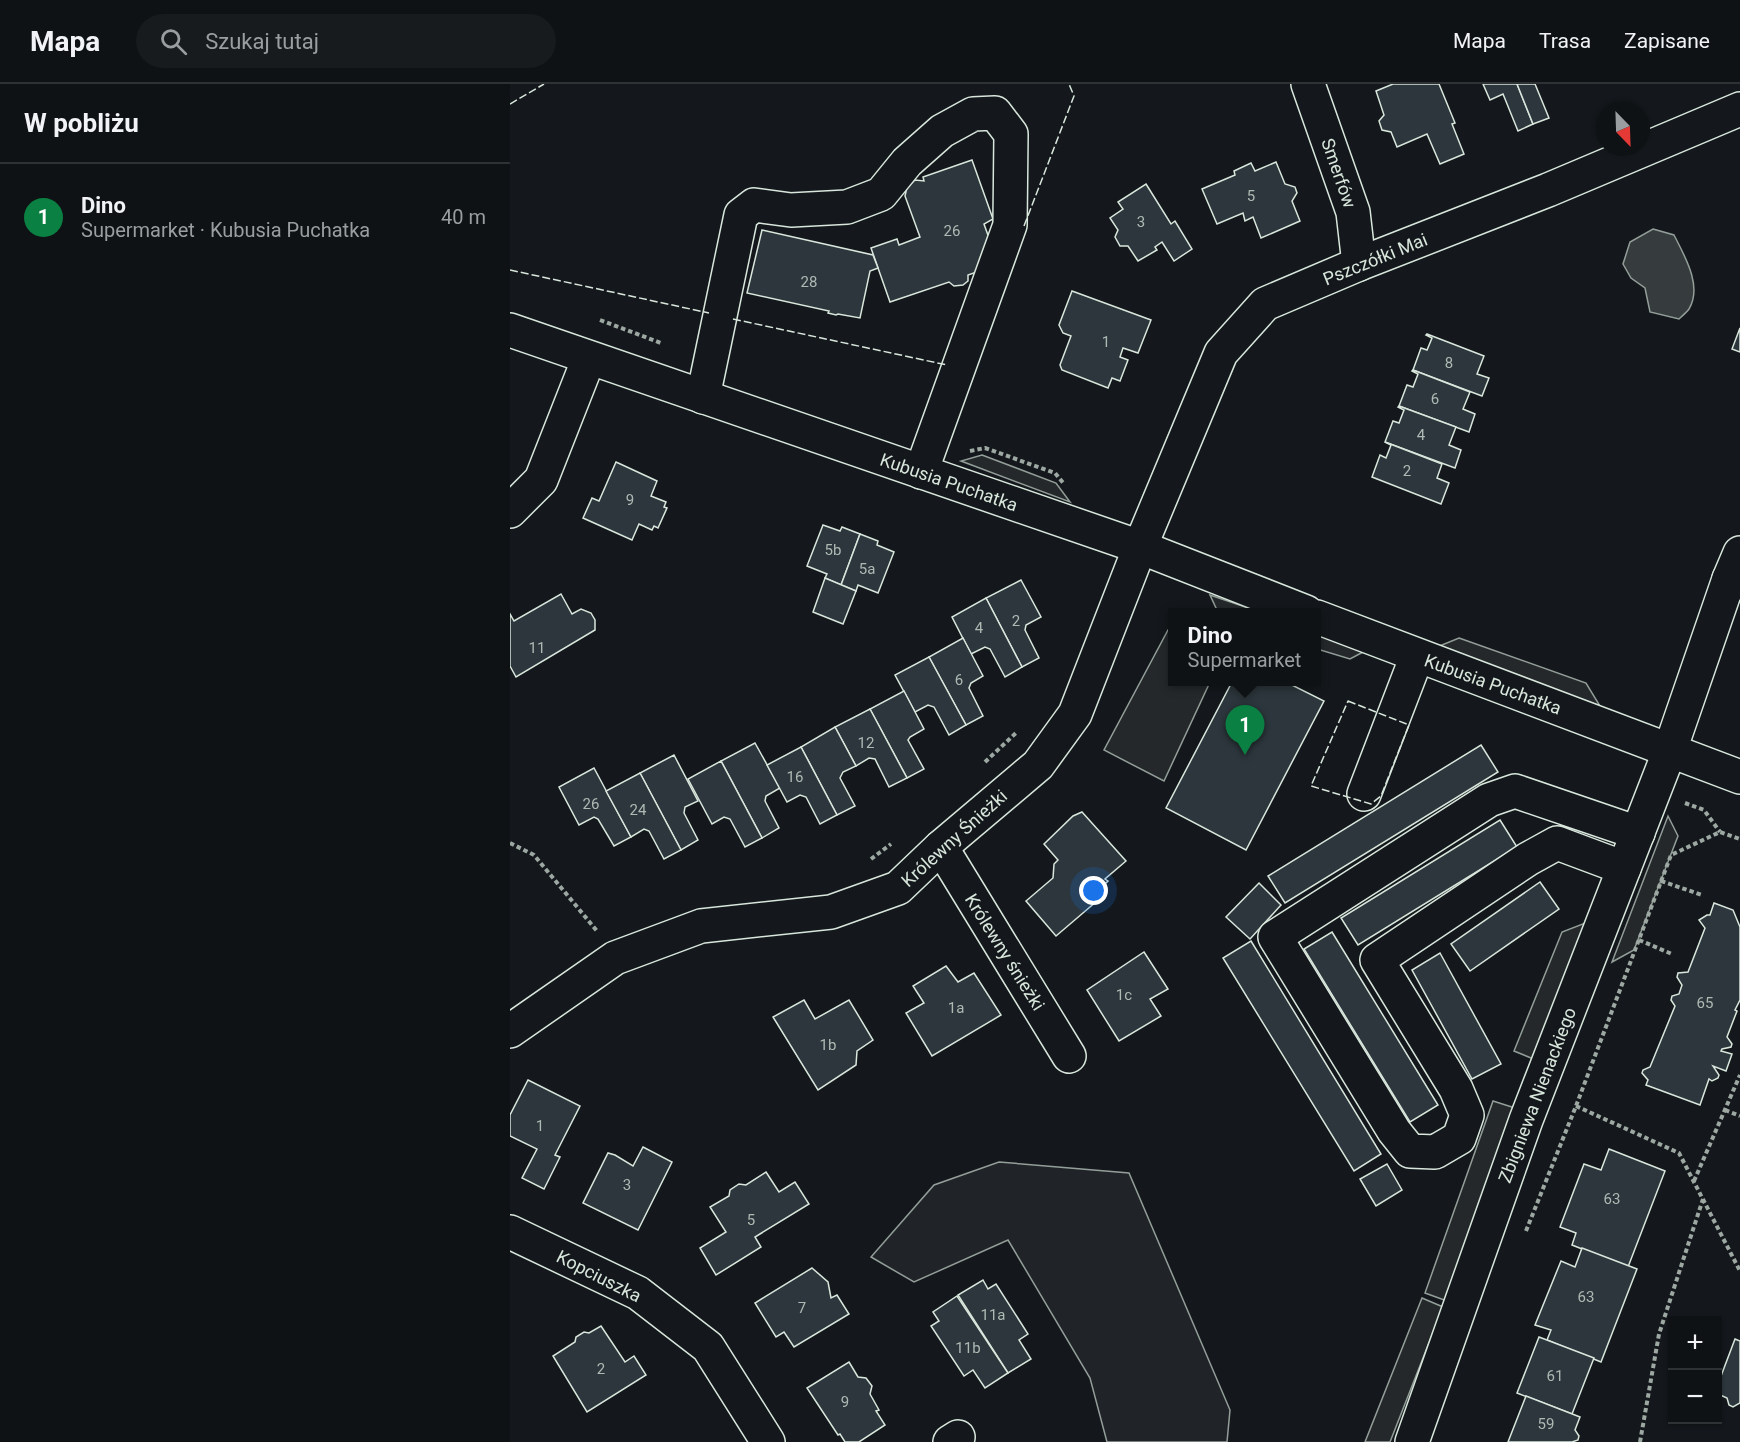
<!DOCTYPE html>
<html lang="pl">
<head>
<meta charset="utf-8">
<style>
	body { margin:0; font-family:Roboto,sans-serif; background:#181b1e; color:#f1f3f6 }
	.controls { position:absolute; right:18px; bottom:18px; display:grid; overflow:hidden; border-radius:0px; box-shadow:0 2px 4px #0004 }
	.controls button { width:54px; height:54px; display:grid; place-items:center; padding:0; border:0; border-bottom:2px solid #2f3234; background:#0f1215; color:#f1f3f6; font:30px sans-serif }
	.compass { position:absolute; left:1086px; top:18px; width:54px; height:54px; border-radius:50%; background:#0f1215; box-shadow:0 2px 4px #0004; rotate:157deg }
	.you { position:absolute; left:584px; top:807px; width:21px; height:21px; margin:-15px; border:4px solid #fff; border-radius:50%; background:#1a73e8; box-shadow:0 0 0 9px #1a73e833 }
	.badge { display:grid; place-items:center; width:39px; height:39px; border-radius:50%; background:#0b8043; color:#fff; font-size:20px; font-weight:700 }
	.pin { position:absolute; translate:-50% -50px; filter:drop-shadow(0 2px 3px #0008) }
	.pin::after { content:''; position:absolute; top:32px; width:21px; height:18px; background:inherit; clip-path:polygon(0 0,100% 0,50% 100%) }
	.popup { position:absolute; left:658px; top:524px; width:153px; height:78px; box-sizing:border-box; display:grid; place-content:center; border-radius:0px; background:#0f1215; filter:drop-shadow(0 2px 4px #0005); font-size:20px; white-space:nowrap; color:#9b9ea0 }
	.popup b { font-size:22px; color:#f1f3f6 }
	.popup::after { content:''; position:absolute; left:50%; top:100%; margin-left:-12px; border:12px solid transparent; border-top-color:#0f1215 }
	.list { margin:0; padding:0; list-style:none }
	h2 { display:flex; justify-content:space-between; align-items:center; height:78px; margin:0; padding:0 24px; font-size:26px }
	h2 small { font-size:20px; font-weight:400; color:#9b9ea0 }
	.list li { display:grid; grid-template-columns:39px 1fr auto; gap:18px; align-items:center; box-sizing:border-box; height:108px; padding:0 24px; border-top:2px solid #2f3234 }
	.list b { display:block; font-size:22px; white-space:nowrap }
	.list p { margin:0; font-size:20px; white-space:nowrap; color:#9b9ea0 }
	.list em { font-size:20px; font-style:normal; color:#9b9ea0 }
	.icon { flex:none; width:33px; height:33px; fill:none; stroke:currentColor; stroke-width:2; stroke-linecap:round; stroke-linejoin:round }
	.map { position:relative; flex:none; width:1230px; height:1358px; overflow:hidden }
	header { display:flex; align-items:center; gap:36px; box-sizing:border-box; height:84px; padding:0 30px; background:#0f1215; border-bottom:2px solid #2f3234 }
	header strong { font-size:28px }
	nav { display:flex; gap:33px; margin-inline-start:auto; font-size:21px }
	.search { width:420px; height:54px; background:#181b1e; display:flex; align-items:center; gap:15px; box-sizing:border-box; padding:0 21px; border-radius:33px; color:#9b9ea0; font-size:22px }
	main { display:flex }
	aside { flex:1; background:#0f1215 }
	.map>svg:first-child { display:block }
	.green { fill:#202428; stroke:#939e99; stroke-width:1.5 }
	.parking { fill:#24282b; stroke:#939e99; stroke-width:1.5 }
	.water { fill:#363b3e; stroke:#939e99; stroke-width:1.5 }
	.building { fill:#2c363c; stroke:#d8e6dc; stroke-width:1.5 }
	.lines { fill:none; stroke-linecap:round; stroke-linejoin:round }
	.minor-casing { stroke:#d8e6dc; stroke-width:36 }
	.path { stroke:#9da8a2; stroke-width:4; stroke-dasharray:4.5 3; stroke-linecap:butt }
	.minor { stroke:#14181c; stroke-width:33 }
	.fence { stroke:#d8e6dc; stroke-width:1.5; stroke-dasharray:8 3; stroke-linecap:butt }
	.labels { text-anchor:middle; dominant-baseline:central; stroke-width:4.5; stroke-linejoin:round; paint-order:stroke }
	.number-label { font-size:15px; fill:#adbab4 }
	.street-label { font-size:18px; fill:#d8e6dc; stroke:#14181c }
</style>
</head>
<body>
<header>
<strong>Mapa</strong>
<div class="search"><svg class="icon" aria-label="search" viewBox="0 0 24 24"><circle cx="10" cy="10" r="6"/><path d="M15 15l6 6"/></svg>Szukaj tutaj</div>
<nav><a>Mapa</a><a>Trasa</a><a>Zapisane</a></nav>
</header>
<main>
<aside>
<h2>W pobliżu<small></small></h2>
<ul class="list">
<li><span class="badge">1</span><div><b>Dino</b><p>Supermarket · Kubusia Puchatka</p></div><em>40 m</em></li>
</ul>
</aside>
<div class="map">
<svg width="1230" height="1358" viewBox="0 0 1230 1358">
	<rect width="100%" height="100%" fill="#14181c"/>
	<!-- green -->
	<polygon class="green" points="489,1078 619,1089 720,1326 717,1358 597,1358 580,1294 498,1156 404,1198 361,1173 424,1101"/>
	<!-- parking -->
	<g class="parking">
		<polygon points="472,371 546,399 560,418 451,377"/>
		<polygon points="700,511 750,528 714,528 707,526"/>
		<polygon points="658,546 663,549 663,598 700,598 654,697 594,666"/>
		<polygon points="807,549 855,567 840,575 807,565"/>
		<polygon points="949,554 1076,599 1090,622 927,563"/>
		<polygon points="1158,732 1168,752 1124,866 1102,878"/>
		<polygon points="1083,836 1026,976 1004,967 1052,848"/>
		<polygon points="983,1017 1005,1024 937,1217 915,1209"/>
		<polygon points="912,1214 933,1223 880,1358 855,1358"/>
	</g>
	<!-- water -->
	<path class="water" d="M1143 145 1164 151C1174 171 1193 202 1179 225 1177 228 1172 232 1169 235L1140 228 1135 204 1121 194 1113 180 1120 158Z"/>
	<!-- building -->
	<g class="building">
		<polygon points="883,0 929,0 945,39 942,40 954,70 930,80 917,50 887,63 881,48 872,46 869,37 874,31 866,7"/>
		<polygon points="973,0 1007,0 1023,40 1008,47 993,10 980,16"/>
		<polygon points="1007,0 1025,0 1039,34 1023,40"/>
		<polygon points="462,76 483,135 474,140 484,168 478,184 458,191 458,197 453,201 444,202 439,198 380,218 361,164 387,155 389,161 410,153 395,112 397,103 405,96 414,97 413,93"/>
		<polygon points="766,78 775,100 785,103 787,109 782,117 790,137 751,154 743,133 735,137 733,129 707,140 692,105 725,91 724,87 741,79 745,87"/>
		<polygon points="636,100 661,140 665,137 682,165 664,177 652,158 645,163 647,166 628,177 618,162 610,162 605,153 608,146 600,134 613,125 608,118"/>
		<polygon points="252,146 363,171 368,184 360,187 350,234 328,230 326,231 318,229 319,227 237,209"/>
		<polygon points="562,207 641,236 628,269 613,264 610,273 618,276 610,297 602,294 598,304 552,286 550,281 561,252 553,249 549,241"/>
		<polygon points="1230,244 1230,268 1222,265"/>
		<polygon points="917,250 974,272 967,290 979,294 972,312 903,286 911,264 917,266 922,254 916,251"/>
		<polygon points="903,286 960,308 953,325 965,330 959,348 889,322 897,301 903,303 908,290 902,287"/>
		<polygon points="889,322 946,343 939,361 951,366 945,384 875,358 883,337 889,339 894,326 888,323"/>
		<polygon points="875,358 932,380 927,394 939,399 931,420 862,393 870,371 876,374 881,361"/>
		<polygon points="106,378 147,397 141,412 156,418 154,423 157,424 148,444 144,442 142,446 129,440 122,456 73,434 82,414 89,417"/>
		<polygon points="313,441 330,447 332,443 350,450 331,501 315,494 317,490 297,482"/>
		<polygon points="350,450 368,457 367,461 384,468 368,509 348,501 346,507 331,501"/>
		<polygon points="315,494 346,507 333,540 303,528"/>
		<polygon points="511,496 531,533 516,541 515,546 529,574 512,583 476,514"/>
		<polygon points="51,510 62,530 71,525 81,529 85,536 85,546 6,593 0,582 0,530 4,537"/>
		<polygon points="476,514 512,583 495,593 480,565 475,563 461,570 442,533"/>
		<polygon points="453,554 473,592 461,599 459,604 473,632 456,641 419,573"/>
		<polygon points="419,573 456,641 439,651 424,623 418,621 405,628 385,591"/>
		<polygon points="722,598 776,598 814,617 736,766 656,724"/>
		<polygon points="394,607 414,645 400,653 398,656 414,685 397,694 360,625"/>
		<polygon points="360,625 397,694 379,703 365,675 359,674 346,682 325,643"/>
		<polygon points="325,643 346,682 333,688 330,694 345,722 327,731 291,663"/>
		<polygon points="245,659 270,704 256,712 255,717 269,744 252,754 211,677"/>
		<polygon points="971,661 988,688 775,819 758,792"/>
		<polygon points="291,663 327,731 310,740 296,713 290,711 277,718 257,681"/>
		<polygon points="164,671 188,717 175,723 174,729 188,756 171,766 130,689"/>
		<polygon points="211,677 252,754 235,763 220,735 214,733 202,740 178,695"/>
		<polygon points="84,684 121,753 104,762 88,735 84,733 69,741 49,703"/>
		<polygon points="130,689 171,766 154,775 139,747 134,745 121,753 96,707"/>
		<polygon points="572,728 616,777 595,795 598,797 582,812 587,817 546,852 516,817 543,794 544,780 548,776 534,760 563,732"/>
		<polygon points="990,736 1007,763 848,861 831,834"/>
		<polygon points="1030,798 1049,825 960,887 941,860"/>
		<polygon points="749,799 771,821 740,855 716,833"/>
		<polygon points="1204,819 1223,826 1230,843 1230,916 1225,926 1227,927 1217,953 1222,960 1221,963 1212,965 1211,967 1222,970 1216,987 1203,982 1209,991 1208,994 1202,997 1199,995 1190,1021 1136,1001 1138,996 1132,989 1133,986 1140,983 1165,922 1161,916 1162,912 1169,910 1172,901 1167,893 1168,889 1178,888 1195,844 1189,836 1197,831 1200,831"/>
		<polygon points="822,848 928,1021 900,1038 794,865"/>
		<polygon points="741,857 871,1070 844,1087 713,874"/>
		<polygon points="634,868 658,905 640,915 651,932 609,957 577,906"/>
		<polygon points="930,869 991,980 962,995 902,886"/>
		<polygon points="436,882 448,898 464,889 491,931 422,972 396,929 414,919 403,902"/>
		<polygon points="294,916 305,935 339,916 363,956 347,967 346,981 308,1006 263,933"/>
		<polygon points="18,996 70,1022 45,1071 50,1073 34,1105 12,1094 27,1065 0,1052 0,1031"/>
		<polygon points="133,1063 162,1078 128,1146 73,1119 98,1069 105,1071 123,1082"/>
		<polygon points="1099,1065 1155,1087 1118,1183 1062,1161 1066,1149 1050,1143 1074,1080 1091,1086"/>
		<polygon points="877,1080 892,1106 866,1122 850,1095"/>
		<polygon points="256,1088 269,1108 285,1098 299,1120 245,1153 251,1163 206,1191 190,1164 216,1148 200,1123 219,1112 220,1106 229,1100 236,1101"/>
		<polygon points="1072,1164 1127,1185 1091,1278 1037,1256 1041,1246 1025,1241 1051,1177 1065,1183"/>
		<polygon points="302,1184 318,1198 321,1214 327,1211 339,1230 284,1263 274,1248 266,1253 245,1219"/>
		<polygon points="473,1196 478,1205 486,1200 518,1250 509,1256 521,1275 498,1289 448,1211"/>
		<polygon points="447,1212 498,1289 475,1304 463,1286 454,1292 421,1242 429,1237 423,1228"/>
		<polygon points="91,1242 115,1278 124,1272 136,1291 77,1328 43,1272 65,1258 66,1253 74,1248 79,1249"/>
		<polygon points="1029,1253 1084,1274 1062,1330 1007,1309"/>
		<polygon points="1225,1255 1230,1257 1230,1319 1223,1323 1219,1321 1217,1314 1208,1310 1208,1300"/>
		<polygon points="339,1278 348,1293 356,1294 362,1302 360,1310 369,1326 366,1327 375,1341 349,1358 335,1358 330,1350 328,1351 297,1304"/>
		<polygon points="1016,1312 1070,1333 1065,1346 1069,1352 1068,1356 1062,1358 998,1358"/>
	</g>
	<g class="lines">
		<defs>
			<g id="minor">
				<polyline points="798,0 843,128 849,180"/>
				<polyline points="0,246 630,463 796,528"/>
				<polyline points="193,313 231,131 244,121 281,126 337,123 371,110 397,78 432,47 463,30 485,29 501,50 500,141 411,388"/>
				<polyline points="0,427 31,396 79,274"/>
				<polyline points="1219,495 1230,469"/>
				<polyline points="807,533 1230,693"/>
				<polyline points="854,710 907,572"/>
				<polyline points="431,763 559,972"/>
				<polyline points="1114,784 1047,759 1018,775 867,876 946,1005 957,1031 949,1054 925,1068 900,1067 884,1047 765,853 979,716 1005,707 1128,749"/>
				<polyline points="0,947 105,874 191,842 321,828 388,804 431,763 528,681 565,630 630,463 711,269 755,220 849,180 1038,106 1230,25"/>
				<polyline points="0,1148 128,1209 198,1263 258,1358"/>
				<polyline points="440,1358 448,1353"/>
				<polyline points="902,1358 1016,1036 1160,666 1219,495 1230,499"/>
			</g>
		</defs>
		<!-- minor casing -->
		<use href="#minor" class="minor-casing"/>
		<!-- path -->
		<g class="path">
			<polyline points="90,236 151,259"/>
			<polyline points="460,367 475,364 545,389 554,400"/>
			<polyline points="475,678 507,648"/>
			<polyline points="1175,719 1194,726 1210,748"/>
			<polyline points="0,759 24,771 87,847"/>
			<polyline points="361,775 381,760"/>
			<polyline points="1151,797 1192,811"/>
			<polyline points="1129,856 1162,870"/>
			<polyline points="1066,1022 1169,1069 1230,1187"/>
			<polyline points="1215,1026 1230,1032"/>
			<polyline points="1184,1097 1230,991"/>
			<polyline points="1016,1147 1066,1022 1161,771 1210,748 1230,755"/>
			<polyline points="1130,1358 1149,1250 1193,1115"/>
		</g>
		<!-- minor -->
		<use href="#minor" class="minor"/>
		<!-- fence -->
		<g class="fence">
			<polyline points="0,20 34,0"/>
			<polyline points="514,142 564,12 559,0"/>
			<polyline points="0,186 199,229"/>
			<polyline points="223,235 437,281"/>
			<polygon points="838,617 899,641 871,712 861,720 801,702"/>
		</g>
	</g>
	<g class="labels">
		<!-- number labels -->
		<g class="number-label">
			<text x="741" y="112">5</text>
			<text x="631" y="138">3</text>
			<text x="442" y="147">26</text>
			<text x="299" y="198">28</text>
			<text x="596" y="258">1</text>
			<text x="939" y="279">8</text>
			<text x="925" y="315">6</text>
			<text x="911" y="351">4</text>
			<text x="897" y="387">2</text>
			<text x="120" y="416">9</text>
			<text x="323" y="466">5b</text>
			<text x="357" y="485">5a</text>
			<text x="506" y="537">2</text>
			<text x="469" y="544">4</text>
			<text x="27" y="564">11</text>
			<text x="449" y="596">6</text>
			<text x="356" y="659">12</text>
			<text x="285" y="693">16</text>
			<text x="81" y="720">26</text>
			<text x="128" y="726">24</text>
			<text x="614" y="911">1c</text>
			<text x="1195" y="919">65</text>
			<text x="446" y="924">1a</text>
			<text x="318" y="961">1b</text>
			<text x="30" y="1042">1</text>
			<text x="117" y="1101">3</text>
			<text x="1102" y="1115">63</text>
			<text x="241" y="1136">5</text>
			<text x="1076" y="1213">63</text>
			<text x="292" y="1224">7</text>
			<text x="483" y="1231">11a</text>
			<text x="458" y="1264">11b</text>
			<text x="91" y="1285">2</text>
			<text x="1045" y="1292">61</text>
			<text x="335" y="1318">9</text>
			<text x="1036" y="1340">59</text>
		</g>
		<!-- street labels -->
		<g class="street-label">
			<text transform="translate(829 89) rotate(71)">Smerfów</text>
			<text transform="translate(865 175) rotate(-22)">Pszczółki Mai</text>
			<text transform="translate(439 398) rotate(19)">Kubusia Puchatka</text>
			<text transform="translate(983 600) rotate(20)">Kubusia Puchatka</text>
			<text transform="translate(444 754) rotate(-42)">Królewny Śnieżki</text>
			<text transform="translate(495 868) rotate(58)">Królewny śnieżki</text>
			<text transform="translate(1027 1011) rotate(-69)">Zbigniewa Nienackiego</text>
			<text transform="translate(89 1192) rotate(27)">Kopciuszka</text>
		</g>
	</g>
</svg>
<div class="controls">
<button>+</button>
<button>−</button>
</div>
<svg class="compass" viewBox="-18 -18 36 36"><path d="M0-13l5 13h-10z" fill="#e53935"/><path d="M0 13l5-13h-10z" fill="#9b9ea0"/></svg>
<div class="you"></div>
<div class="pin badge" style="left:735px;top:671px">1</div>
<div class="popup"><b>Dino</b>Supermarket</div>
</div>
</main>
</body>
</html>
